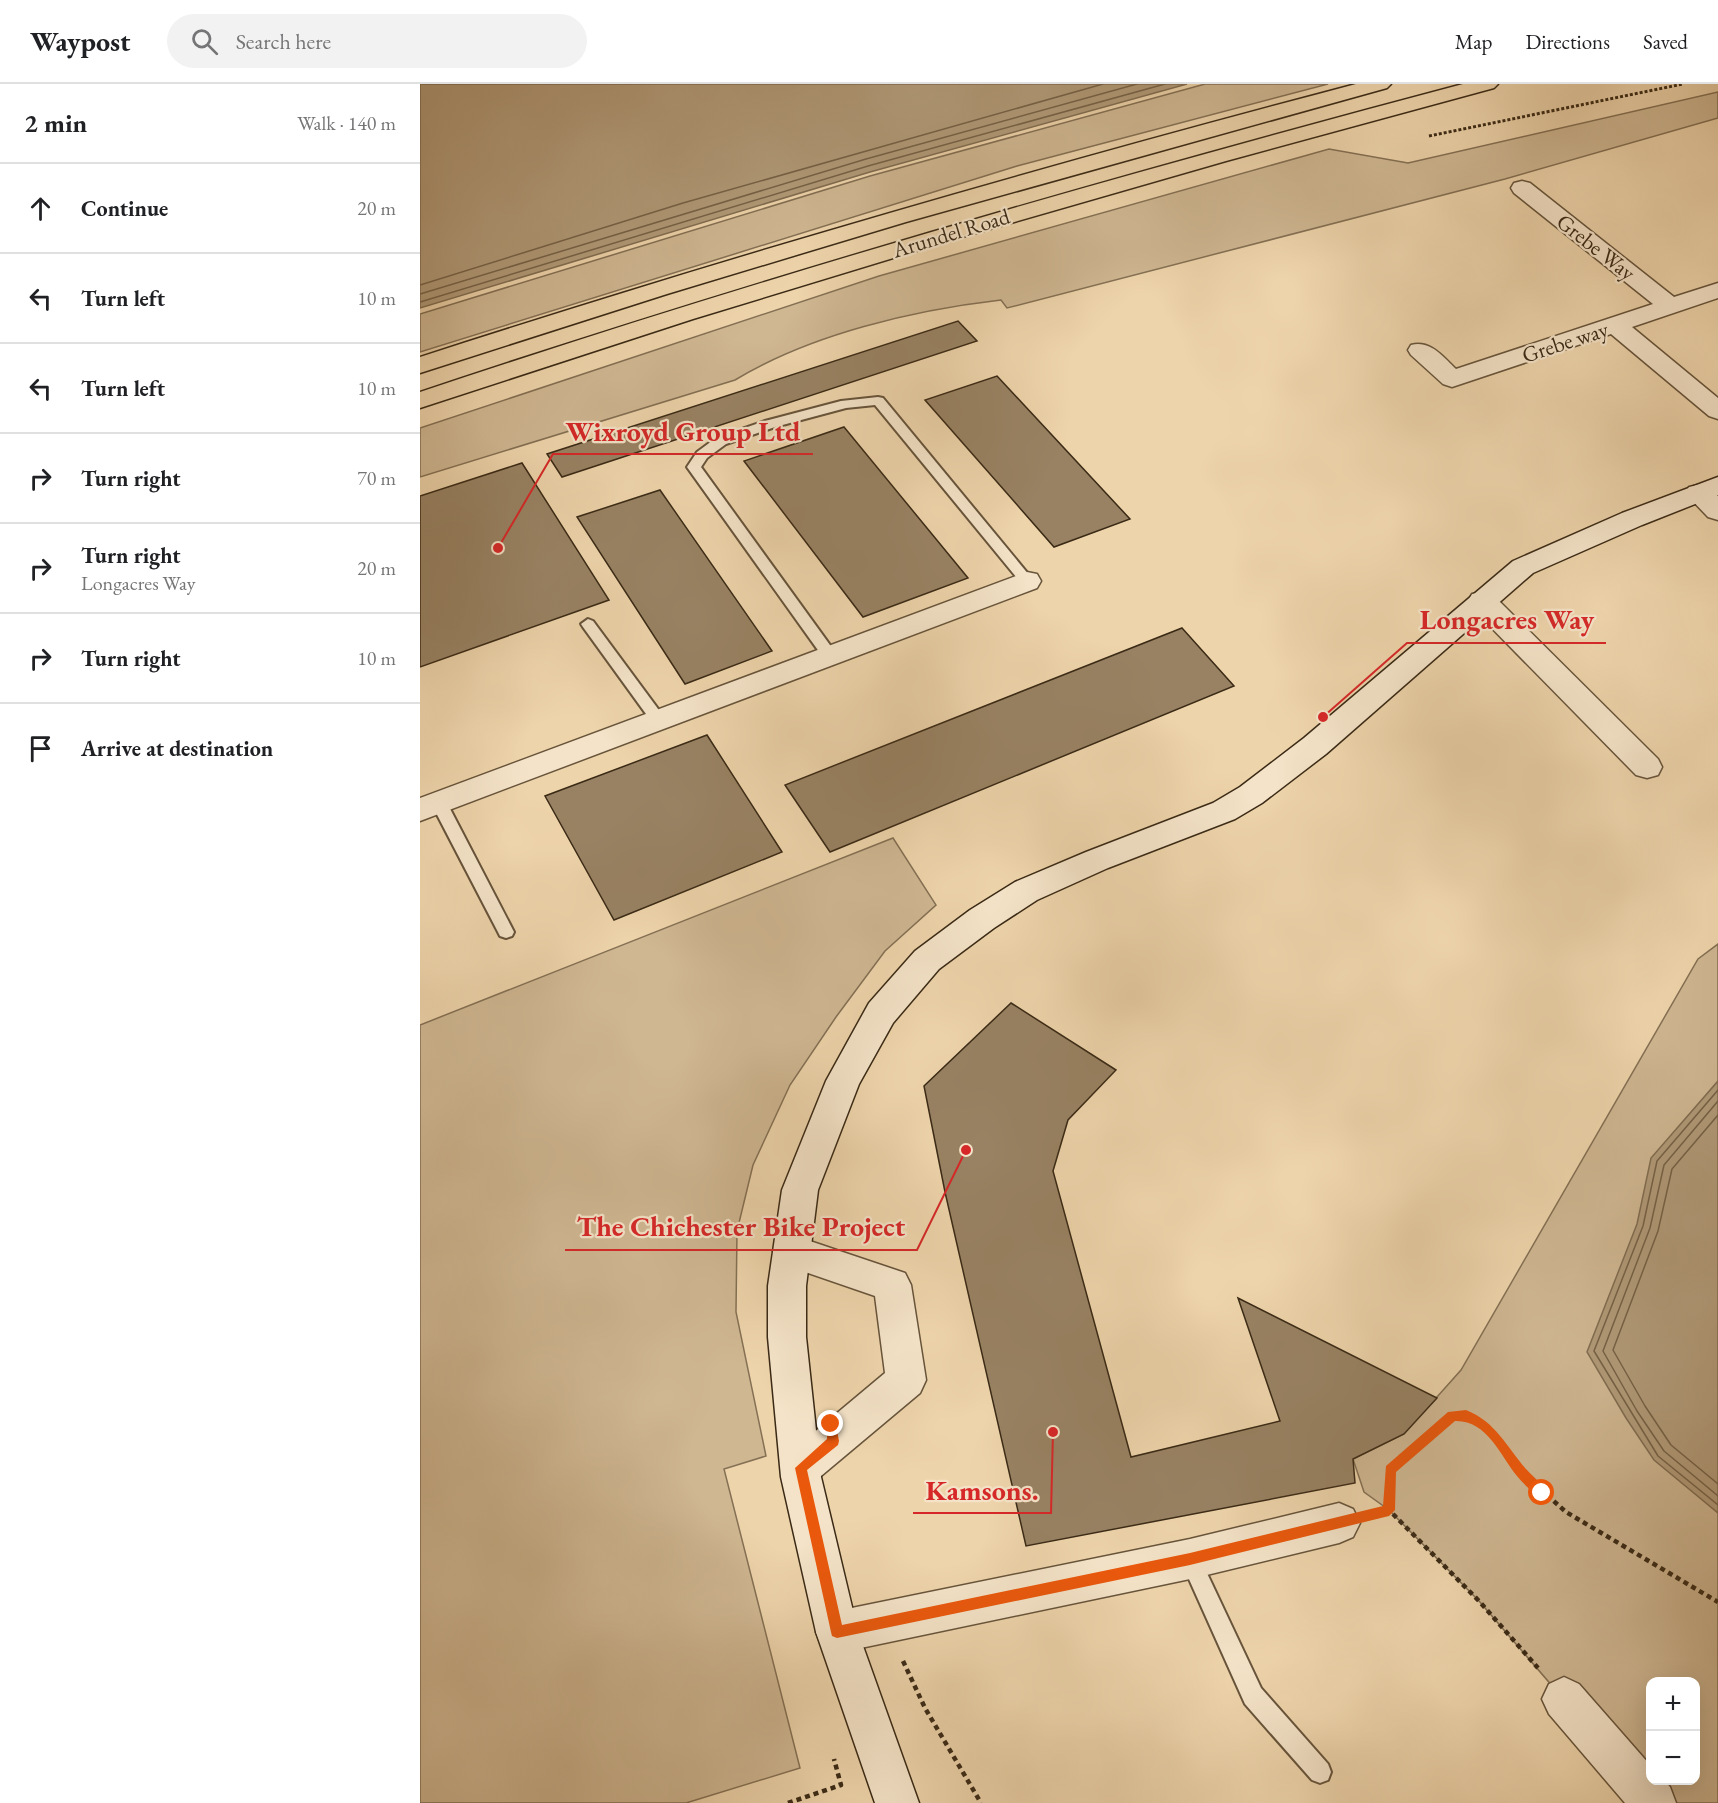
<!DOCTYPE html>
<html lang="en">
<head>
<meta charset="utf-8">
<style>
	body { margin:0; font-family:"EB Garamond",serif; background:#f2f2f2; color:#202124 }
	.controls { position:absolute; right:18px; bottom:18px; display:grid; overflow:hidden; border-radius:12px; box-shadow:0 6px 24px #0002 }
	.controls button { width:54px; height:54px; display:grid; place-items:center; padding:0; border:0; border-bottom:2px solid #e0e0e0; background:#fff; color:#202124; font:30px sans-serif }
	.stop { position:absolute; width:18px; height:18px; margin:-14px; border:4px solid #ea580c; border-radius:50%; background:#fff }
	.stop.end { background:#ea580c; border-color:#fff; box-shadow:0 2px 6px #0008 }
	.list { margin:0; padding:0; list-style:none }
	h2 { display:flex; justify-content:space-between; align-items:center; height:78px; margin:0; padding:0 24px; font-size:26px }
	h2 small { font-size:20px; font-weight:400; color:#757577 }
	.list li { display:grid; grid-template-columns:39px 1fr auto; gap:18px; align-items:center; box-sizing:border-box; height:90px; padding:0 24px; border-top:2px solid #e0e0e0 }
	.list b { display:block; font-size:22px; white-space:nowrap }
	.list p { margin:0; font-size:20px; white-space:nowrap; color:#757577 }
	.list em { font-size:20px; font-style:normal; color:#757577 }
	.icon { flex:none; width:33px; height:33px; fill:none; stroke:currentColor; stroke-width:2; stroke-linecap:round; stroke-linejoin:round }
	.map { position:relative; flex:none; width:1298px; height:1719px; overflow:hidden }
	header { display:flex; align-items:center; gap:36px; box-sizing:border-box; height:84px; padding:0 30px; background:#fff; border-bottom:2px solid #e0e0e0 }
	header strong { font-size:28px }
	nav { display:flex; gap:33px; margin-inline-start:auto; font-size:21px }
	.search { width:420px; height:54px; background:#f2f2f2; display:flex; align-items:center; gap:15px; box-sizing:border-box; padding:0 21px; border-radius:33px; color:#757577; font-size:22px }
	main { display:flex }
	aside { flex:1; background:#fff }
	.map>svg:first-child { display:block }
	.green { fill:#cfb792; stroke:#847054; stroke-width:1.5; fill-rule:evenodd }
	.water { fill:#b19a78; stroke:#816d51; stroke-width:1.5 }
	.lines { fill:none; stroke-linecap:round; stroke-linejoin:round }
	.shore { stroke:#766247; stroke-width:1.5 }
	.building { fill:#988263; stroke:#3a2a16; stroke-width:1.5 }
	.lane-casing { stroke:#67543b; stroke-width:4 }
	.street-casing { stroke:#67543b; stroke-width:3 }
	.secondary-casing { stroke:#3a2a16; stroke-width:3 }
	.highway-casing { stroke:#3a2a16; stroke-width:3 }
	.path-far1 { stroke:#3a2a16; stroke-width:3; stroke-dasharray:3 2; stroke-linecap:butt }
	.path { stroke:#3a2a16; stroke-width:4.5; stroke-dasharray:5 4; stroke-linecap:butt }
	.lane { fill:#f4e3c8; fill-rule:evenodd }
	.street { fill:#f4e3c8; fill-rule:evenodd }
	.secondary { fill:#f4e3c8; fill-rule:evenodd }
	.highway { fill:#eed4ab; fill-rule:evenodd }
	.route { fill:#ea580c }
	.labels { text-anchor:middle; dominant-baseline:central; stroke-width:4.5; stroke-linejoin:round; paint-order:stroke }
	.far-street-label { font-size:22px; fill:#3a2a16; stroke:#f4e3c8 }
	.leader { fill:none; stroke:#d62828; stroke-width:2 }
	.callout-dot { fill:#d62828; stroke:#f4e3c8; stroke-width:2 }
	.callout-label { font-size:28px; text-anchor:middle; font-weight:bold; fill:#d62828; stroke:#f4e3c8; stroke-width:4.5; stroke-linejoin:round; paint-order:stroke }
</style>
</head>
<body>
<header>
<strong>Waypost</strong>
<div class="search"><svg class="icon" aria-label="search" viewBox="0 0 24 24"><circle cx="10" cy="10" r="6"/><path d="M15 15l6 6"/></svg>Search here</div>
<nav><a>Map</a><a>Directions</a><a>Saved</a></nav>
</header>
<main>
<aside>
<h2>2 min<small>Walk · 140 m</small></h2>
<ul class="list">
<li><svg class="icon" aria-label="ahead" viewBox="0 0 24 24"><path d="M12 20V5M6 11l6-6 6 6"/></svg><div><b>Continue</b></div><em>20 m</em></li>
<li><svg class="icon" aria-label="left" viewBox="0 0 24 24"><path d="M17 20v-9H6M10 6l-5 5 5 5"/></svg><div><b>Turn left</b></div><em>10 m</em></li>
<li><svg class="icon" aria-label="left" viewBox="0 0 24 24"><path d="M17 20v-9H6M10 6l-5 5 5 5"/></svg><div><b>Turn left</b></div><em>10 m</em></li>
<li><svg class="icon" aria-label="right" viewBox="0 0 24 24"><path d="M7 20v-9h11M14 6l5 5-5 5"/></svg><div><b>Turn right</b></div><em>70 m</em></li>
<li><svg class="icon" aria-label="right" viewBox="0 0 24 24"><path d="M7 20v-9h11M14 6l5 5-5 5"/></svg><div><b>Turn right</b><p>Longacres Way</p></div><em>20 m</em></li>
<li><svg class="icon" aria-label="right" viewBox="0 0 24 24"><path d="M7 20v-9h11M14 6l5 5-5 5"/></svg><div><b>Turn right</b></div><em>10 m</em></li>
<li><svg class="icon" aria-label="arrive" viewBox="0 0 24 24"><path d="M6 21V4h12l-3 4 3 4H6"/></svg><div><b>Arrive at destination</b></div></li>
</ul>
</aside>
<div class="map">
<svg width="1298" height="1719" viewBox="0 0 1298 1719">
	<rect width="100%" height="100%" fill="#eed4ab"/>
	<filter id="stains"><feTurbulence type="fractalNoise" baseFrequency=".00333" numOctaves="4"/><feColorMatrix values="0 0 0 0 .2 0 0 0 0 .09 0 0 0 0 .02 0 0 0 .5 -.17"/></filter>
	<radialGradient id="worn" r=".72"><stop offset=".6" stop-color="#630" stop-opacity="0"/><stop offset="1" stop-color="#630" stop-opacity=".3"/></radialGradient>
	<!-- green -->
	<g class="green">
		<polygon points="785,0 908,0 597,82 0,268 0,230 450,92"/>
		<path d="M1298 8V34L1085 95 587 224 581 216C494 226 391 250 315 296L0 393V344L459 192 909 65 988 79Z"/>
		<polygon points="473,754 516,821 465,867 416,933 370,1001 333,1081 317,1147 316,1228 346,1372 304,1385 380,1684 266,1719 0,1719 0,941"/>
		<path d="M1298 860V1719H1233L1059 1517 969 1426 944 1408 933 1375 984 1350 1041 1286 1278 875ZM1230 1598H1276V1696H1230Z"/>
	</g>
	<!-- water -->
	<g class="water">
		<polygon points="0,0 767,0 450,88 0,224"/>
		<polygon points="1298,997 1298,1429 1234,1376 1206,1334 1167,1268 1217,1140 1231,1074"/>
	</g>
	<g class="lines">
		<!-- shore -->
		<g class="shore">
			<polyline points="0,201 263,119 683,0"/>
			<polyline points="0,210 446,75 717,0"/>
			<polyline points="0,218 448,82 745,0"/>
			<polyline points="1298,1006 1237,1077 1223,1142 1174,1267 1238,1372 1298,1421"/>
			<polyline points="1298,1017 1244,1081 1230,1144 1183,1267 1217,1327 1244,1367 1298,1412"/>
			<polyline points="1298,1031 1252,1085 1238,1147 1193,1266 1225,1322 1251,1361 1298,1400"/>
		</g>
	</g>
	<!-- building -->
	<g class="building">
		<polygon points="538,237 557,257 142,393 127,370"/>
		<polygon points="577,292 710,435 634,463 505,316"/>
		<polygon points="424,343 548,494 443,533 324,377"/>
		<polygon points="102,379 189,516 0,583 0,412"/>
		<polygon points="240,406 352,567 265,600 157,433"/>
		<polygon points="762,544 814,602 410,768 365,701"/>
		<polygon points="287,651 362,768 194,836 125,712"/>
		<polygon points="591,919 696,986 648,1036 633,1087 711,1373 860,1337 818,1214 1017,1314 984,1350 933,1375 935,1399 606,1462 525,1108 504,1002"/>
	</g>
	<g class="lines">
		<defs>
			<g id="lane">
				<polygon points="458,313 463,314 614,497 612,500 602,500 455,321 426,324 355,343 306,360 287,374 281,383 415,568 417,572 415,576 405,576 267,383 277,368 296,354 345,337 421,317"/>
				<polygon points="168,535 173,537 244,633 246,637 244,641 234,641 163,543 161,540"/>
				<polygon points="19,713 24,715 27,719 94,848 92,852 86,854 80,852 78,848 11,719 14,715"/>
				<polygon points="770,1465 777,1468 841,1604 908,1680 911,1688 908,1696 900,1699 892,1696 825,1620 760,1475 763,1468"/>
			</g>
			<g id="street">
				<path d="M1102 97 1110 99 1254 213 1298 199V214L1212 243 1298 314V335L1289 332 1191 250 1032 303 1023 300 991 271 988 266 991 261C1011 256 1023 273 1036 285L1233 220 1094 109 1091 104 1094 99Z"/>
				<polygon points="1278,401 1287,403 1298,412 1298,436 1288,433 1265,409 1269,403"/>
				<polygon points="607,488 617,490 621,497 617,504 0,737 0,714"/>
				<polygon points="1062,508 1072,510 1238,675 1242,683 1238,691 1227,694 1216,691 1052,524 1048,517 1052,510"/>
				<polygon points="372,1151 485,1189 491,1201 506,1296 500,1309 395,1397 381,1403 367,1397 361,1384 367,1371 465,1289 455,1212 359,1179 353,1167 359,1155"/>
				<polygon points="919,1419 933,1425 940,1439 933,1453 919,1459 770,1495 417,1569 402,1563 396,1548 402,1533 417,1527 770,1455"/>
				<polygon points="1144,1593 1159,1600 1230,1681 1230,1696 1244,1696 1250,1703 1256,1719 1205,1719 1129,1630 1122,1615 1129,1600"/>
			</g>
			<polygon id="secondary" points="1298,393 1298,411 1222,441 1113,489 906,670 842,719 815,735 688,784 617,816 574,844 519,885 473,939 439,1000 398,1106 386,1202 386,1253 401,1393 438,1548 499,1719 455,1719 396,1548 361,1393 348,1253 348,1202 362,1106 406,997 449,919 495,867 550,826 595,798 666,768 793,719 820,703 884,654 1093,477 1202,429"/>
			<g id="highway">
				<path d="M936 0H971L967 4 486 138 247 210 0 289V273C309 173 621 83 936 0Z"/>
				<path d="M1043 0H1078L1074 4 806 77 539 154 273 235 0 324V308C344 193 692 93 1043 0Z"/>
			</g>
		</defs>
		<!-- lane casing -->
		<use href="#lane" class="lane-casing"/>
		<!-- street casing -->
		<use href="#street" class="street-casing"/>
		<!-- secondary casing -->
		<use href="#secondary" class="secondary-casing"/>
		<!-- highway casing -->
		<use href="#highway" class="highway-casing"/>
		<!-- path-far1 -->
		<polyline class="path-far1" points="1009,52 1263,0"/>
		<!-- path -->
		<g class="path">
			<polyline points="969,1426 970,1386 1032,1332 1046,1331 1065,1341 1083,1361 1101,1388 1146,1428 1298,1518"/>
			<polyline points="957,1429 969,1426 1059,1517 1118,1584"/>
			<polyline points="483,1577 505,1624 561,1719"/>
			<polyline points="368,1719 421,1701 414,1675"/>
		</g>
		<!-- lane -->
		<use href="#lane" class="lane"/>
		<!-- street -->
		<use href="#street" class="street"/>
		<!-- secondary -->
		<use href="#secondary" class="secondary"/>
		<!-- highway -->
		<use href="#highway" class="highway"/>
	</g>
	<!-- route -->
	<path class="route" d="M1046 1326C1076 1338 1086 1362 1106 1385 1112 1392 1120 1398 1126 1405V1413H1118C1111 1406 1103 1400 1097 1392 1080 1371 1067 1336 1035 1337L976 1388 975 1426 969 1432 770 1481 417 1554 412 1552 411 1548 375 1384 407 1355V1336H415L419 1357 418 1361 387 1386 422 1541 770 1469 963 1422 966 1382 1028 1328Z"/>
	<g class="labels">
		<!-- far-street labels -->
		<g class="far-street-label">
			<text transform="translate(531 149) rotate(-17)">Arundel Road</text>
			<text transform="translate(1176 163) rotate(38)">Grebe Way</text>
			<text transform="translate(1145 258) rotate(-18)">Grebe way</text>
		</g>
	</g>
	<!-- callouts -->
	<path class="leader" d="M78 464L133 370H393M903 633L987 559H1186M546 1066L497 1166H145M633 1348L631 1429H493"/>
	<g class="callout-dot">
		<circle cx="78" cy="464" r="6"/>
		<circle cx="903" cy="633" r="6"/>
		<circle cx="546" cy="1066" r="6"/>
		<circle cx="633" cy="1348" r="6"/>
	</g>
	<g class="callout-label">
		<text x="263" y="357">Wixroyd Group Ltd</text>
		<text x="1087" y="545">Longacres Way</text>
		<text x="321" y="1152">The Chichester Bike Project</text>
		<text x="562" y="1416">Kamsons.</text>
	</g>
	<rect width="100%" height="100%" filter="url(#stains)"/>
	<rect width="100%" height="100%" fill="url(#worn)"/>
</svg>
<div class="controls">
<button>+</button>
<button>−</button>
</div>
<div class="stop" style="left:1122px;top:1409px"></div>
<div class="stop end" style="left:411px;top:1340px"></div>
</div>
</main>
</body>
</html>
